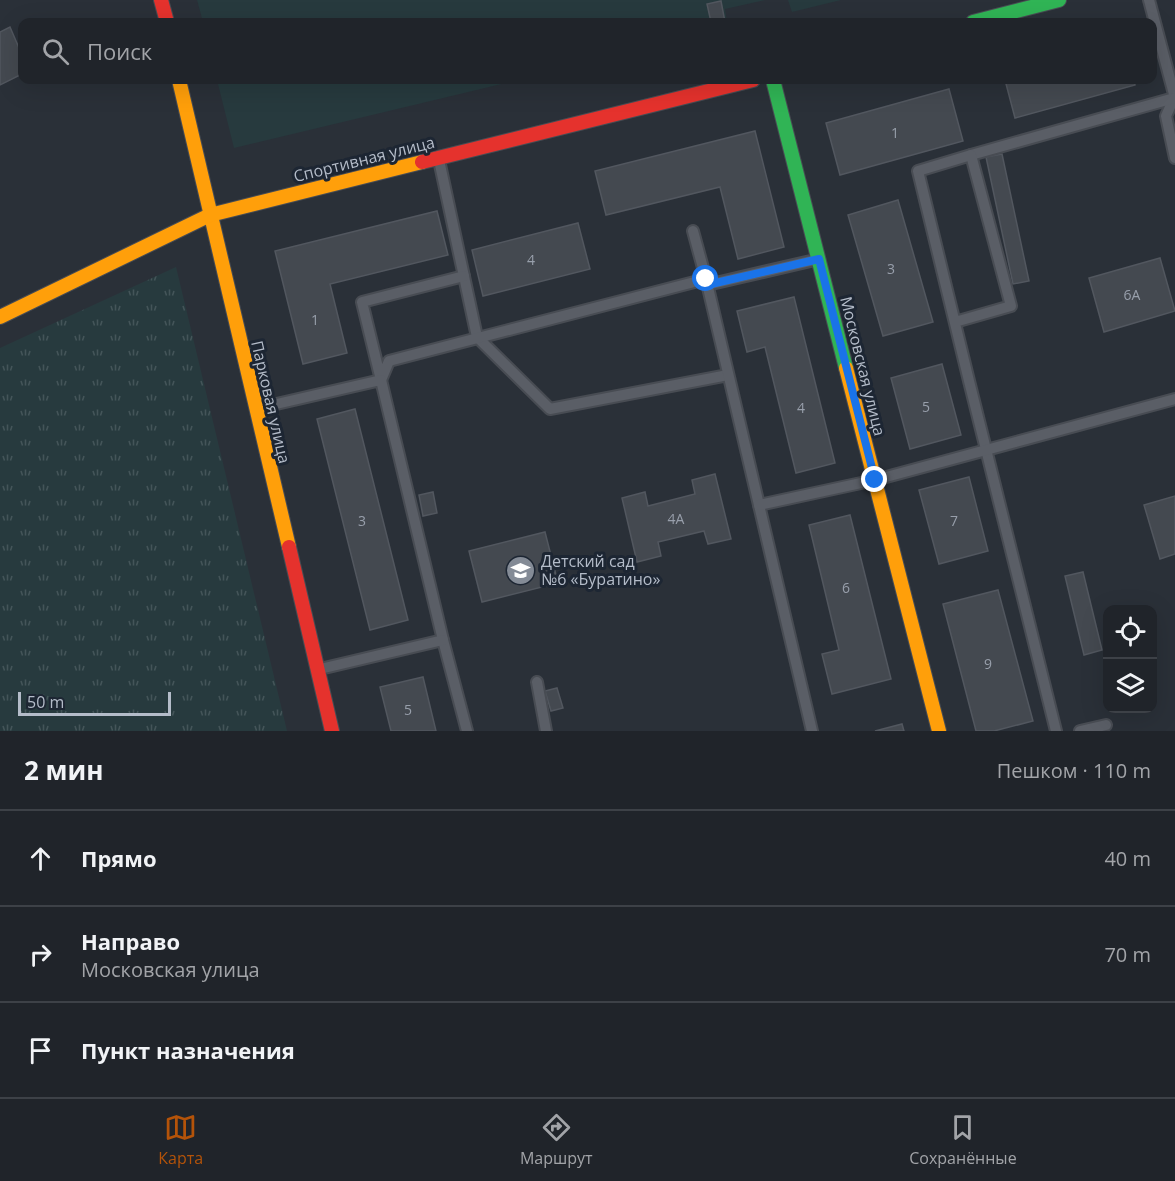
<!DOCTYPE html>
<html lang="ru">
<head>
<meta charset="utf-8">
<style>
	body { margin:0; font-family:"Open Sans",sans-serif; background:#2d3036; color:#f1f3f6 }
	.controls { position:absolute; right:18px; bottom:18px; display:grid; overflow:hidden; border-radius:12px; box-shadow:0 6px 24px #0002 }
	.controls button { width:54px; height:54px; display:grid; place-items:center; padding:0; border:0; border-bottom:2px solid #3d4147; background:#20242a; color:#f1f3f6; font:30px sans-serif }
	.scale { position:absolute; left:18px; bottom:15px; width:153px; box-sizing:border-box; padding-left:6px; border:3px solid #b4bcc9; border-top:0; font-size:16px; line-height:21px; white-space:nowrap; color:#b4bcc9; -webkit-text-stroke:4px #1d2633; paint-order:stroke }
	.stop { position:absolute; width:18px; height:18px; margin:-14px; border:4px solid #1a73e8; border-radius:50%; background:#fff }
	.stop.end { background:#1a73e8; border-color:#fff; box-shadow:0 2px 6px #0008 }
	.list { margin:0; padding:0; list-style:none }
	h2 { display:flex; justify-content:space-between; align-items:center; height:78px; margin:0; padding:0 24px; font-size:26px }
	h2 small { font-size:20px; font-weight:400; color:#a2a4a8 }
	.list li { display:grid; grid-template-columns:39px 1fr auto; gap:18px; align-items:center; box-sizing:border-box; height:96px; padding:0 24px; border-top:2px solid #3d4147 }
	.list b { display:block; font-size:22px; white-space:nowrap }
	.list p { margin:0; font-size:20px; white-space:nowrap; color:#a2a4a8 }
	.list em { font-size:20px; font-style:normal; color:#a2a4a8 }
	.icon { flex:none; width:33px; height:33px; fill:none; stroke:currentColor; stroke-width:2; stroke-linecap:round; stroke-linejoin:round }
	.map { position:relative; flex:none; width:1175px; height:731px; overflow:hidden }
	.search { position:absolute; background:#20242a; box-shadow:0 6px 24px #0002; left:18px; right:18px; top:18px; height:66px; display:flex; align-items:center; gap:15px; box-sizing:border-box; padding:0 21px; border-radius:12px; color:#a2a4a8; font-size:22px }
	.sheet { height:366px; background:#20242a }
	nav { display:flex; justify-content:space-around; align-items:center; box-sizing:border-box; height:84px; border-top:2px solid #3d4147; background:#20242a; font-size:16px; color:#a2a4a8 }
	nav a { display:grid; justify-items:center; gap:3px }
	nav .on { color:#b45309 }
	.map>svg:first-child { display:block }
	.grass { fill:url(#grass-tufts) }
	.pitch { fill:#273a3e }
	.building { fill:#444950; stroke:#52575f; stroke-width:1.5 }
	.lines { fill:none; stroke-linecap:round; stroke-linejoin:round }
	.lane-casing { stroke:#484c53; stroke-width:14 }
	.fast-casing { stroke:#484c53; stroke-width:16 }
	.slow-casing { stroke:#484c53; stroke-width:16 }
	.jam-casing { stroke:#484c53; stroke-width:16 }
	.lane { stroke:#5a5e66; stroke-width:10 }
	.fast { stroke:#30b455; stroke-width:14 }
	.slow { stroke:#ff9f0a; stroke-width:14 }
	.jam { stroke:#e5322d; stroke-width:14 }
	.route { stroke:#1a73e8; stroke-width:8 }
	.labels { text-anchor:middle; dominant-baseline:central; stroke-width:6; stroke-linejoin:round; paint-order:stroke }
	.number-label { font-size:14px; fill:#989fab }
	.street-label { font-size:16px; fill:#b4bcc9; stroke:#1d2633 }
	.poi-label { font-size:16px; fill:#b4bcc9; stroke:#1d2633; text-anchor:start }
</style>
</head>
<body>
<div class="map">
<svg width="1175" height="731" viewBox="0 0 1175 731">
	<defs>
		<pattern id="grass-tufts" width="24" height="20" patternUnits="userSpaceOnUse" patternTransform="scale(1.5)"><rect width="24" height="20" fill="#273a3e"/><path d="M3 7l-1-3M5 7V3M7 7l1-3M15 17l-1-3M17 17v-4M19 17l1-3" fill="none" stroke="#445559"/></pattern>
	</defs>
	<rect width="100%" height="100%" fill="#2a3038"/>
	<!-- grass -->
	<polygon class="grass" points="176,267 287,731 0,731 0,348"/>
	<!-- pitch -->
	<g class="pitch">
		<polygon points="197,0 765,0 725,9 727,22 203,22"/>
		<polygon points="788,0 841,0 792,12"/>
		<polygon points="217,80 518,80 234,148"/>
	</g>
	<!-- building -->
	<g class="building">
		<polygon points="721,1 725,22 711,22 707,4"/>
		<polygon points="10,27 22,55 22,74 0,85 0,32"/>
		<polygon points="1005,80 1134,80 1135,85 1015,118"/>
		<polygon points="949,89 963,141 840,175 826,123"/>
		<polygon points="755,131 784,247 738,259 720,187 606,215 595,171"/>
		<polygon points="1002,154 1029,281 1013,284 986,157"/>
		<polygon points="898,200 933,322 883,336 848,215"/>
		<polygon points="437,211 448,255 330,284 347,353 303,364 275,251"/>
		<polygon points="578,223 590,269 483,296 472,250"/>
		<polygon points="1160,258 1175,311 1104,332 1089,278"/>
		<polygon points="794,297 835,463 796,473 765,347 747,352 737,311"/>
		<polygon points="942,364 961,435 910,449 891,378"/>
		<polygon points="355,409 408,620 370,630 317,419"/>
		<polygon points="715,474 731,539 708,544 704,531 658,542 661,556 637,562 622,498 645,492 648,506 695,494 692,480"/>
		<polygon points="969,477 988,551 939,564 919,490"/>
		<polygon points="433,492 437,513 423,516 419,495"/>
		<polygon points="1175,496 1175,554 1160,559 1144,505"/>
		<polygon points="850,515 891,679 832,694 822,654 839,650 809,525"/>
		<polygon points="545,532 558,583 482,602 469,551"/>
		<polygon points="1083,572 1102,650 1084,655 1065,576"/>
		<polygon points="998,590 1033,721 994,731 976,731 943,604"/>
		<polygon points="423,677 436,731 391,731 380,687"/>
		<polygon points="557,688 563,708 551,711 545,691"/>
		<polygon points="902,724 904,731 875,731"/>
	</g>
	<g class="lines">
		<defs>
			<g id="lane">
				<polyline points="1149,0 1175,98"/>
				<polyline points="1174,98 1166,116 1175,158"/>
				<polyline points="971,155 1174,98"/>
				<polyline points="439,160 477,337 550,409 728,375"/>
				<polyline points="693,231 706,279"/>
				<polyline points="464,276 362,302 381,380 389,361 706,279 812,731"/>
				<polyline points="707,285 815,260"/>
				<path d="M955 322 1011 306 971 155 918 171C963 358 1009 544 1056 731"/>
				<polyline points="259,408 381,380 443,640 467,731"/>
				<polyline points="759,505 875,480 1175,399"/>
				<polyline points="320,669 443,640"/>
				<polyline points="537,682 546,731"/>
				<polyline points="1080,731 1106,725"/>
			</g>
			<g id="fast">
				<polyline points="973,22 1059,0"/>
				<polyline points="773,80 846,368"/>
			</g>
			<g id="slow">
				<polyline points="179,80 289,547"/>
				<polyline points="0,317 210,215 422,162"/>
				<polyline points="846,368 939,731"/>
			</g>
			<g id="jam">
				<polyline points="161,0 167,22"/>
				<polyline points="422,162 753,80"/>
				<polyline points="289,547 332,731"/>
			</g>
		</defs>
		<!-- lane casing -->
		<use href="#lane" class="lane-casing"/>
		<!-- fast casing -->
		<use href="#fast" class="fast-casing"/>
		<!-- slow casing -->
		<use href="#slow" class="slow-casing"/>
		<!-- jam casing -->
		<use href="#jam" class="jam-casing"/>
		<!-- lane -->
		<use href="#lane" class="lane"/>
		<!-- fast -->
		<use href="#fast" class="fast"/>
		<!-- slow -->
		<use href="#slow" class="slow"/>
		<!-- jam -->
		<use href="#jam" class="jam"/>
	</g>
	<g class="lines">
		<!-- route -->
		<polyline class="route" points="706,279 707,285 819,259 875,480"/>
	</g>
	<!-- icons -->
	<defs>
		<symbol id="school-disc" viewBox="-11 -11 22 22"><circle r="9.5" fill="#848b96" stroke="#1d2633"/><path d="M0-5L7-2L0 1L-7-2ZM-4 1L0 2.5L4 1V4Q0 6-4 4Z" fill="#fff"/></symbol>
	</defs>
	<g fill-rule="evenodd">
		<use href="#school-disc" x="504" y="554" width="33" height="33"/>
	</g>
	<g class="labels">
		<!-- number labels -->
		<g class="number-label">
			<text x="895" y="132">1</text>
			<text x="531" y="259">4</text>
			<text x="891" y="268">3</text>
			<text x="1132" y="294">6А</text>
			<text x="315" y="319">1</text>
			<text x="926" y="406">5</text>
			<text x="801" y="407">4</text>
			<text x="676" y="518">4А</text>
			<text x="362" y="520">3</text>
			<text x="954" y="520">7</text>
			<text x="846" y="587">6</text>
			<text x="988" y="663">9</text>
			<text x="408" y="709">5</text>
		</g>
		<!-- street labels -->
		<g class="street-label">
			<text transform="translate(364 159) rotate(-14)">Спортивная улица</text>
			<text transform="translate(863 366) rotate(76)">Московская улица</text>
			<text transform="translate(271 402) rotate(77)">Парковая улица</text>
		</g>
		<!-- poi labels -->
		<g class="poi-label">
			<text x="541" y="561">Детский сад<tspan x="541" dy="18">№6 «Буратино»</tspan></text>
		</g>
	</g>
</svg>
<div class="controls">
<button><svg class="icon" aria-label="locate" viewBox="0 0 24 24"><circle cx="12" cy="12" r="6"/><path d="M12 2v4M12 18v4M2 12h4M18 12h4"/></svg></button>
<button><svg class="icon" aria-label="layers" viewBox="0 0 24 24"><path d="M12 4l9 5-9 5-9-5zM3 14l9 5 9-5"/></svg></button>
</div>
<div class="scale">50 m</div>
<div class="stop" style="left:706px;top:279px"></div>
<div class="stop end" style="left:875px;top:480px"></div>
<div class="search"><svg class="icon" aria-label="search" viewBox="0 0 24 24"><circle cx="10" cy="10" r="6"/><path d="M15 15l6 6"/></svg>Поиск</div>
</div>
<section class="sheet">
<h2>2 мин<small>Пешком · 110 m</small></h2>
<ul class="list">
<li><svg class="icon" aria-label="ahead" viewBox="0 0 24 24"><path d="M12 20V5M6 11l6-6 6 6"/></svg><div><b>Прямо</b></div><em>40 m</em></li>
<li><svg class="icon" aria-label="right" viewBox="0 0 24 24"><path d="M7 20v-9h11M14 6l5 5-5 5"/></svg><div><b>Направо</b><p>Московская улица</p></div><em>70 m</em></li>
<li><svg class="icon" aria-label="arrive" viewBox="0 0 24 24"><path d="M6 21V4h12l-3 4 3 4H6"/></svg><div><b>Пункт назначения</b></div></li>
</ul>
</section>
<nav>
<a class="on"><svg class="icon" aria-label="map" viewBox="0 0 24 24"><path d="M3 6l6-2 6 2 6-2v14l-6 2-6-2-6 2zM9 4v14M15 6v14"/></svg>Карта</a>
<a><svg class="icon" aria-label="directions" viewBox="0 0 24 24"><path d="M12 3l9 9-9 9-9-9zM9 14v-3h6M13 9l2 2-2 2"/></svg>Маршрут</a>
<a><svg class="icon" aria-label="saved" viewBox="0 0 24 24"><path d="M7 4h10v16l-5-4-5 4z"/></svg>Сохранённые</a>
</nav>
</body>
</html>
